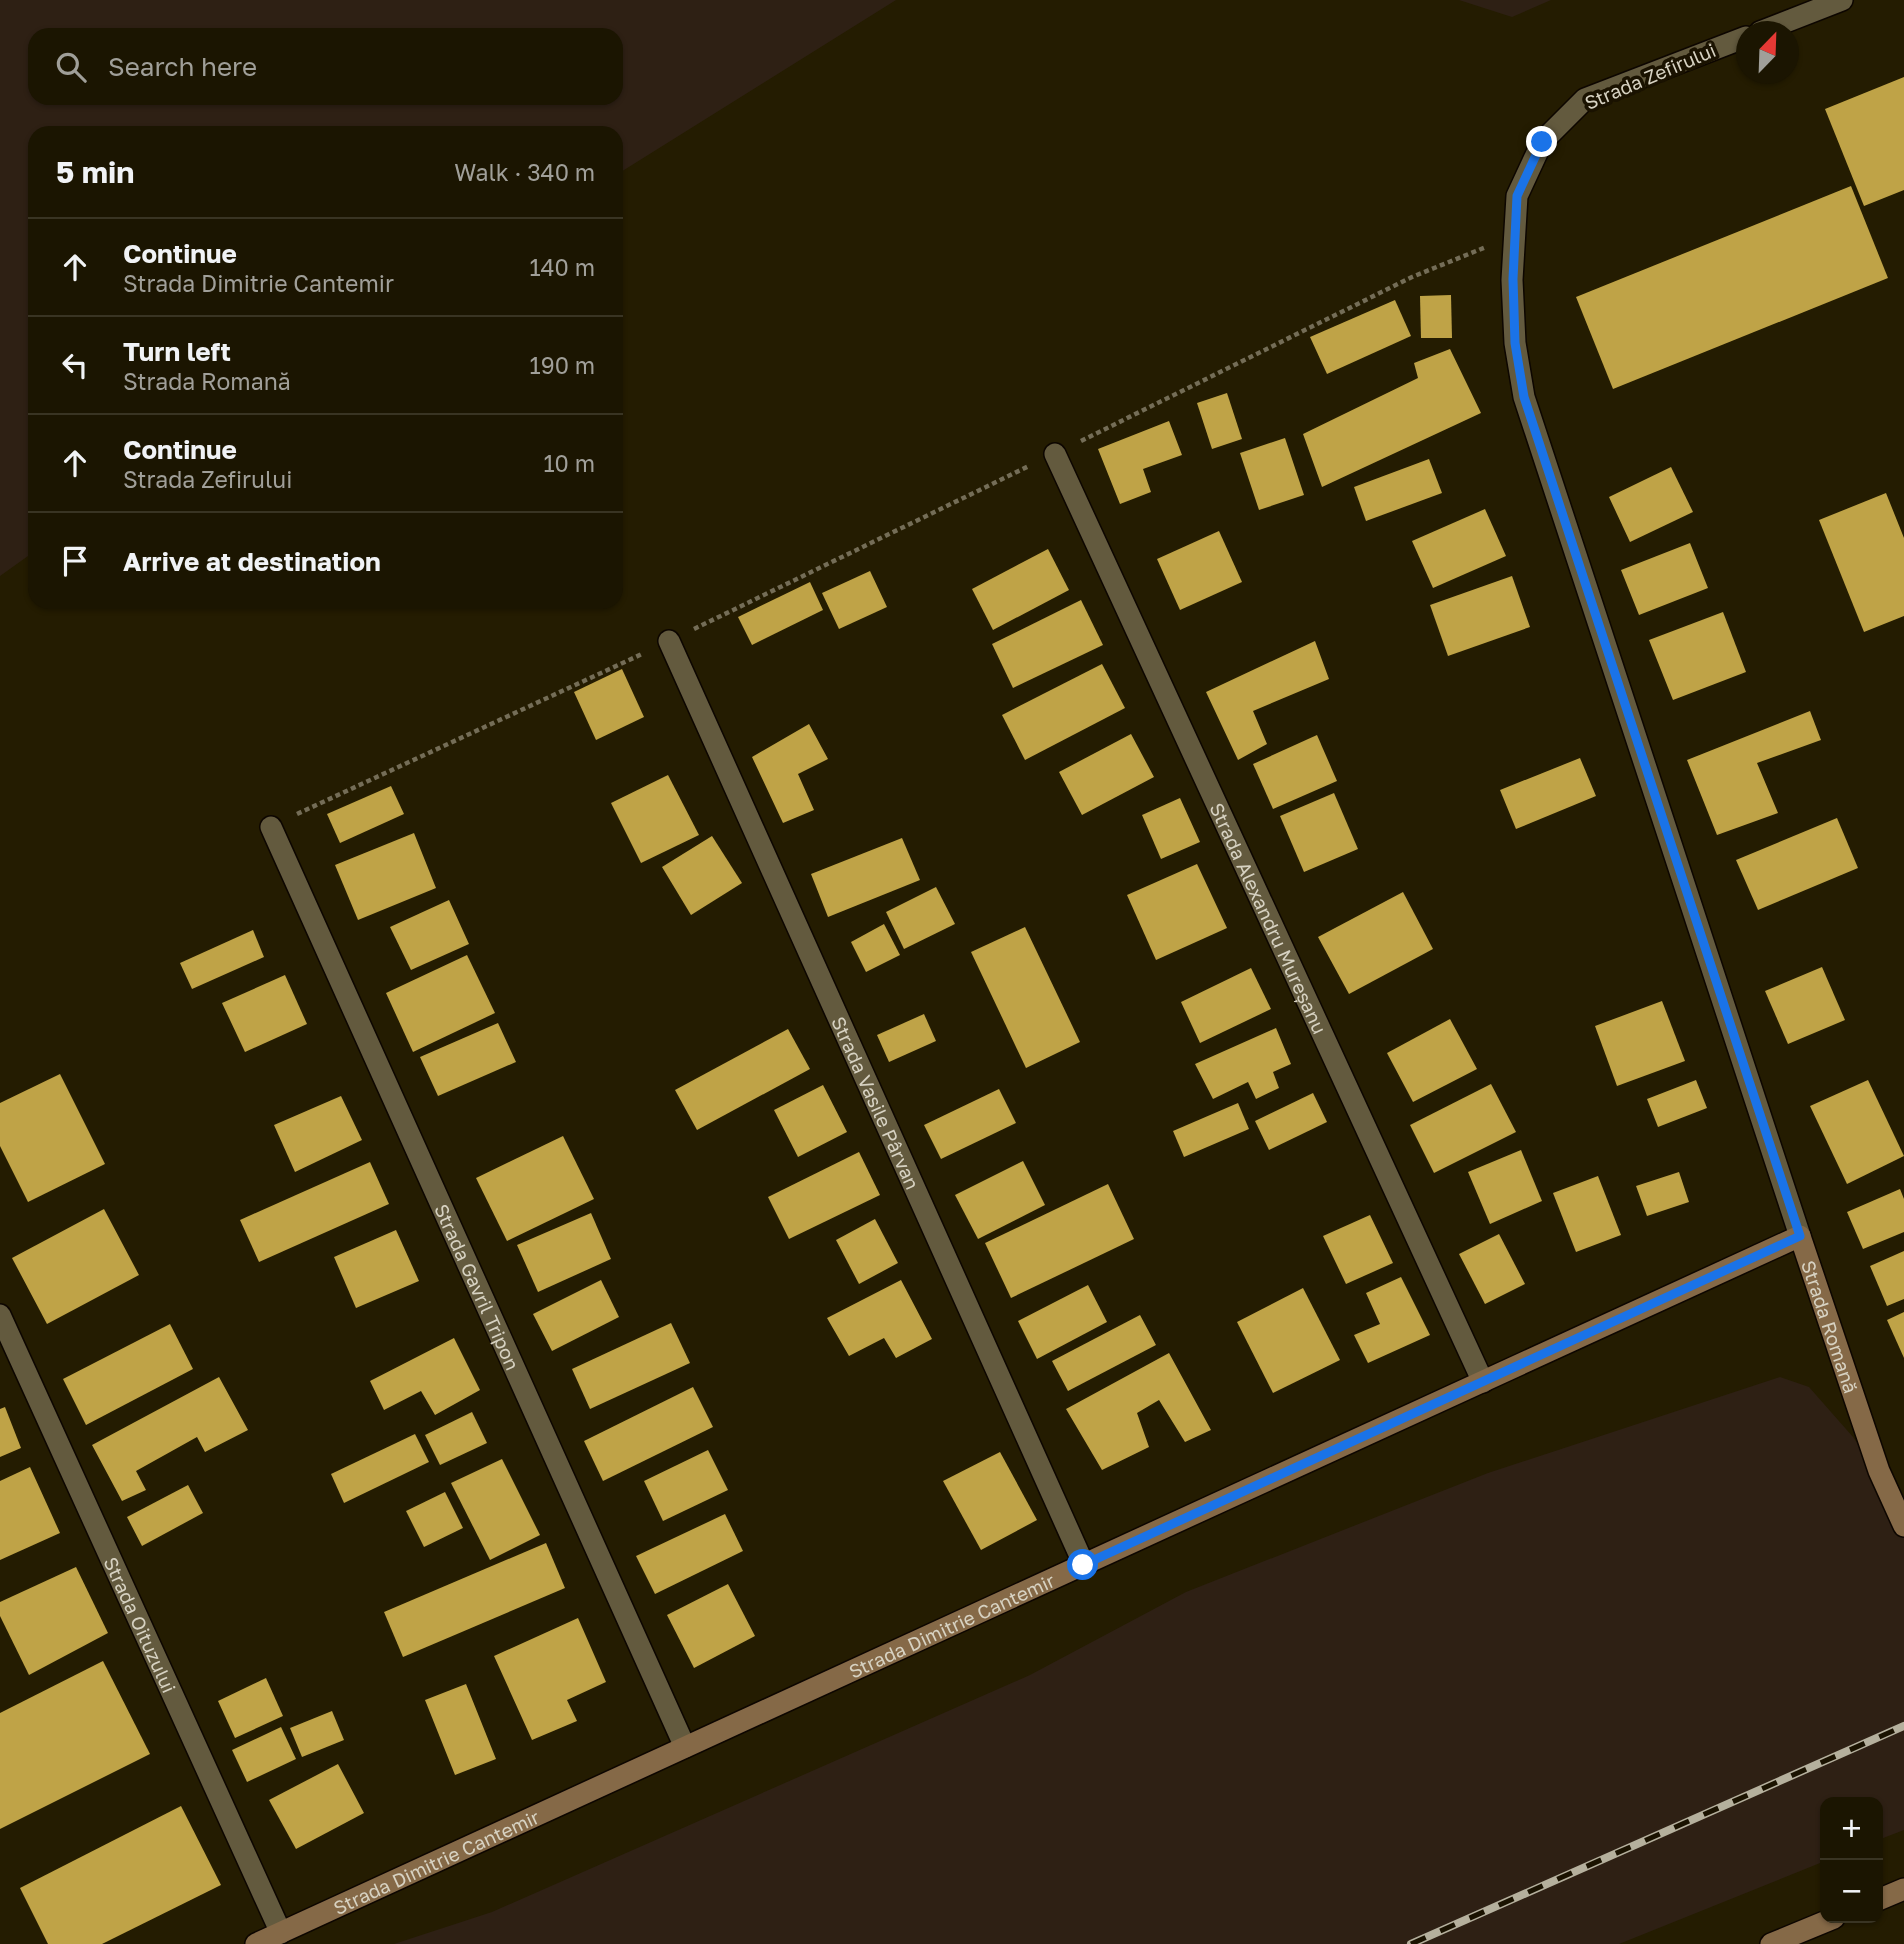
<!DOCTYPE html>
<html lang="en">
<head>
<meta charset="utf-8">
<style>
	body { margin:0; font-family:"Golos Text",sans-serif; background:#241e0b; color:#f1f3f6 }
	.controls { position:absolute; right:21px; bottom:21px; display:grid; overflow:hidden; border-radius:14px; box-shadow:0 2px 5px #0004 }
	.controls button { width:63px; height:63px; display:grid; place-items:center; padding:0; border:0; border-bottom:2px solid #393423; background:#1b1501; color:#f1f3f6; font:35px sans-serif }
	.compass { position:absolute; left:1736px; top:21px; width:63px; height:63px; border-radius:50%; background:#1b1501; box-shadow:0 2px 5px #0004; rotate:23deg }
	.stop { position:absolute; width:21px; height:21px; margin:-16px; border:5px solid #1a73e8; border-radius:50%; background:#fff }
	.stop.end { background:#1a73e8; border-color:#fff; box-shadow:0 2px 7px #0008 }
	.list { margin:0; padding:0; list-style:none }
	h2 { display:flex; justify-content:space-between; align-items:center; height:91px; margin:0; padding:0 28px; font-size:30px }
	h2 small { font-size:23px; font-weight:400; color:#a09f99 }
	.list li { display:grid; grid-template-columns:46px 1fr auto; gap:21px; align-items:center; box-sizing:border-box; height:98px; padding:0 28px; border-top:2px solid #393423 }
	.list b { display:block; font-size:26px; white-space:nowrap }
	.list p { margin:0; font-size:23px; white-space:nowrap; color:#a09f99 }
	.list em { font-size:23px; font-style:normal; color:#a09f99 }
	.icon { flex:none; width:38px; height:38px; fill:none; stroke:currentColor; stroke-width:2; stroke-linecap:round; stroke-linejoin:round }
	.map { position:relative; flex:none; width:1904px; height:1944px; overflow:hidden }
	.search { position:absolute; background:#1b1501; box-shadow:0 2px 5px #0004; left:28px; top:28px; width:595px; height:77px; display:flex; align-items:center; gap:18px; box-sizing:border-box; padding:0 24px; border-radius:21px; color:#a09f99; font-size:26px }
	.panel { position:absolute; background:#1b1501; box-shadow:0 2px 5px #0004; left:28px; top:126px; width:595px; height:483px; border-radius:21px }
	.map>svg:first-child { display:block }
	.industrial { fill:#2e2014; fill-rule:evenodd }
	.building { fill:#bfa347 }
	.lines { fill:none; stroke-linecap:round; stroke-linejoin:round }
	.street-casing { stroke:#0d0600; stroke-width:24 }
	.secondary-casing { stroke:#0d0600; stroke-width:24 }
	.path { stroke:#746d57; stroke-width:4.5; stroke-dasharray:5 3.5; stroke-linecap:butt }
	.street { stroke:#635a3e; stroke-width:21 }
	.secondary { stroke:#856947; stroke-width:21 }
	.rail-casing { stroke:#b5b09d; stroke-width:8 }
	.rail { stroke:#1a1200; stroke-width:5; stroke-dasharray:16; stroke-linecap:butt }
	.route { stroke:#1a73e8; stroke-width:9 }
	.labels { text-anchor:middle; dominant-baseline:central; stroke-width:7; stroke-linejoin:round; paint-order:stroke }
	.street-label { font-size:19px; fill:#d7d2c2; stroke:#1a1200 }
</style>
</head>
<body>
<div class="map">
<svg width="1904" height="1944" viewBox="0 0 1904 1944">
	<rect width="100%" height="100%" fill="#241c01"/>
	<!-- industrial -->
	<g class="industrial">
		<path d="M0 0H896L616 175V133H35V551L0 576ZM616 35V98H35V35Z"/>
		<polygon points="1459,0 1551,0 1512,17"/>
		<polygon points="1780,1377 1809,1387 1853,1437 1904,1510 1904,1830 1878,1840 1878,1802 1825,1802 1825,1861 1619,1944 394,1944 492,1912 1030,1675 1186,1592 1488,1473"/>
	</g>
	<!-- building -->
	<g class="building">
		<polygon points="1904,77 1904,190 1864,206 1825,109"/>
		<polygon points="1851,186 1888,278 1613,389 1576,297"/>
		<polygon points="1451,295 1452,338 1421,338 1420,296"/>
		<polygon points="1395,300 1411,336 1327,374 1310,337"/>
		<polygon points="1450,349 1481,413 1322,487 1303,434 1418,378 1414,363"/>
		<polygon points="1227,393 1242,439 1212,449 1197,403"/>
		<polygon points="1169,421 1182,455 1143,469 1151,492 1120,504 1098,449"/>
		<polygon points="1285,438 1304,495 1259,510 1240,453"/>
		<polygon points="1429,459 1442,493 1366,521 1354,487"/>
		<polygon points="1671,467 1693,512 1630,542 1609,497"/>
		<polygon points="1886,493 1904,538 1904,616 1864,632 1819,520"/>
		<polygon points="1485,509 1506,556 1433,588 1412,541"/>
		<polygon points="1219,531 1242,582 1180,610 1157,559"/>
		<polygon points="1690,543 1708,588 1639,615 1621,570"/>
		<polygon points="1048,549 1069,590 993,630 972,589"/>
		<polygon points="870,571 887,607 839,629 822,593"/>
		<polygon points="1512,576 1530,627 1448,656 1430,605"/>
		<polygon points="810,582 823,610 752,645 738,617"/>
		<polygon points="1081,600 1103,645 1013,688 992,644"/>
		<polygon points="1723,612 1746,672 1673,700 1649,640"/>
		<polygon points="1315,641 1329,679 1253,711 1267,744 1238,760 1206,692"/>
		<polygon points="1102,664 1125,708 1025,760 1002,715"/>
		<polygon points="622,669 644,717 596,740 574,692"/>
		<polygon points="1810,711 1821,740 1757,763 1778,813 1717,835 1687,760"/>
		<polygon points="809,724 828,759 798,774 814,810 783,823 752,757"/>
		<polygon points="1131,734 1154,777 1082,815 1059,772"/>
		<polygon points="1317,735 1337,781 1273,809 1253,764"/>
		<polygon points="1580,758 1596,796 1516,829 1500,790"/>
		<polygon points="668,775 699,835 641,863 611,803"/>
		<polygon points="391,786 404,814 340,843 327,814"/>
		<polygon points="1334,793 1358,849 1304,872 1280,816"/>
		<polygon points="1180,798 1200,842 1161,859 1142,815"/>
		<polygon points="1837,818 1858,868 1758,910 1736,860"/>
		<polygon points="414,833 436,888 358,920 335,865"/>
		<polygon points="712,836 742,883 691,915 662,867"/>
		<polygon points="902,838 920,880 828,917 811,874"/>
		<polygon points="1197,864 1227,928 1156,960 1127,895"/>
		<polygon points="936,887 955,924 904,949 886,912"/>
		<polygon points="1403,892 1433,949 1349,994 1318,937"/>
		<polygon points="449,900 469,944 411,970 390,927"/>
		<polygon points="884,924 900,955 866,972 851,942"/>
		<polygon points="1025,927 1080,1042 1026,1068 971,952"/>
		<polygon points="253,930 264,957 192,989 180,963"/>
		<polygon points="467,955 495,1013 413,1052 386,993"/>
		<polygon points="1822,967 1845,1020 1788,1044 1765,991"/>
		<polygon points="1251,968 1271,1009 1200,1043 1181,1002"/>
		<polygon points="285,975 307,1024 245,1052 222,1003"/>
		<polygon points="1662,1001 1685,1061 1617,1086 1595,1026"/>
		<polygon points="924,1014 936,1041 889,1062 877,1035"/>
		<polygon points="1450,1019 1477,1069 1413,1102 1387,1053"/>
		<polygon points="498,1023 516,1062 438,1096 420,1057"/>
		<polygon points="1276,1028 1291,1064 1273,1072 1279,1088 1256,1099 1248,1082 1213,1099 1195,1064"/>
		<polygon points="788,1029 810,1069 697,1130 675,1090"/>
		<polygon points="60,1074 105,1164 28,1202 0,1146 0,1103"/>
		<polygon points="1696,1080 1707,1108 1658,1127 1647,1099"/>
		<polygon points="1868,1080 1904,1156 1847,1184 1810,1106"/>
		<polygon points="1491,1084 1516,1132 1434,1173 1410,1125"/>
		<polygon points="823,1085 847,1132 798,1157 774,1110"/>
		<polygon points="999,1089 1016,1123 941,1159 924,1125"/>
		<polygon points="1313,1093 1327,1122 1269,1150 1255,1121"/>
		<polygon points="341,1096 362,1140 295,1172 274,1125"/>
		<polygon points="1238,1103 1249,1129 1184,1157 1173,1131"/>
		<polygon points="563,1136 594,1199 507,1241 476,1178"/>
		<polygon points="1521,1150 1542,1201 1490,1224 1468,1172"/>
		<polygon points="859,1152 880,1195 789,1239 768,1197"/>
		<polygon points="1023,1161 1045,1205 978,1239 955,1195"/>
		<polygon points="370,1162 389,1204 259,1262 240,1220"/>
		<polygon points="1679,1172 1689,1202 1647,1216 1636,1186"/>
		<polygon points="1598,1176 1621,1235 1576,1252 1553,1193"/>
		<polygon points="1108,1184 1134,1239 1011,1298 985,1243"/>
		<polygon points="1900,1189 1904,1199 1904,1232 1863,1249 1847,1212"/>
		<polygon points="104,1209 139,1275 47,1324 12,1258"/>
		<polygon points="591,1213 611,1259 538,1292 517,1245"/>
		<polygon points="1370,1215 1393,1263 1346,1284 1323,1236"/>
		<polygon points="875,1219 898,1263 859,1284 836,1240"/>
		<polygon points="396,1230 419,1281 356,1308 334,1257"/>
		<polygon points="1499,1234 1525,1284 1485,1304 1459,1254"/>
		<polygon points="1904,1251 1904,1299 1887,1306 1870,1266"/>
		<polygon points="1401,1277 1430,1335 1368,1363 1354,1335 1380,1324 1366,1293"/>
		<polygon points="601,1280 619,1317 552,1351 533,1314"/>
		<polygon points="901,1280 932,1339 896,1358 884,1338 849,1356 827,1318"/>
		<polygon points="1088,1285 1107,1322 1037,1359 1018,1321"/>
		<polygon points="1303,1288 1340,1360 1273,1393 1237,1322"/>
		<polygon points="1904,1312 1904,1358 1887,1320"/>
		<polygon points="1140,1315 1156,1345 1068,1391 1052,1361"/>
		<polygon points="671,1323 690,1363 590,1409 572,1369"/>
		<polygon points="170,1324 193,1369 86,1425 63,1379"/>
		<polygon points="454,1338 480,1390 435,1415 421,1391 384,1410 370,1381"/>
		<polygon points="1169,1353 1211,1430 1185,1442 1159,1400 1137,1413 1149,1447 1102,1470 1066,1409"/>
		<polygon points="219,1377 248,1430 205,1452 197,1437 136,1471 146,1490 122,1501 92,1445"/>
		<polygon points="693,1387 713,1427 603,1481 584,1441"/>
		<polygon points="5,1407 21,1448 0,1457 0,1409"/>
		<polygon points="472,1412 487,1443 440,1465 425,1435"/>
		<polygon points="415,1434 429,1462 344,1503 331,1474"/>
		<polygon points="708,1450 728,1490 663,1521 644,1481"/>
		<polygon points="1000,1452 1037,1520 981,1550 943,1481"/>
		<polygon points="502,1459 540,1535 490,1560 451,1483"/>
		<polygon points="30,1467 60,1533 0,1560 0,1481"/>
		<polygon points="188,1485 203,1513 142,1546 127,1517"/>
		<polygon points="445,1492 463,1528 424,1547 406,1511"/>
		<polygon points="725,1514 743,1551 655,1594 636,1556"/>
		<polygon points="546,1543 565,1588 403,1657 384,1612"/>
		<polygon points="76,1567 108,1633 29,1675 0,1616 0,1602"/>
		<polygon points="728,1584 755,1636 694,1668 667,1615"/>
		<polygon points="578,1618 606,1682 567,1700 577,1721 532,1740 494,1656"/>
		<polygon points="103,1661 150,1754 0,1829 0,1713"/>
		<polygon points="266,1678 283,1716 235,1738 218,1701"/>
		<polygon points="466,1684 496,1759 455,1775 425,1700"/>
		<polygon points="332,1711 344,1740 302,1757 290,1728"/>
		<polygon points="281,1727 296,1759 247,1782 232,1750"/>
		<polygon points="338,1764 364,1813 296,1849 269,1800"/>
		<polygon points="181,1806 221,1885 102,1944 48,1944 20,1888"/>
	</g>
	<g class="lines">
		<defs>
			<g id="street">
				<polyline points="1760,32 1842,0"/>
				<polyline points="1746,37 1585,99 1542,142 1517,196 1512,280 1515,343 1524,397 1800,1236"/>
				<path id="s1" d="M1055 454 1483 1382"/>
				<path id="s2" d="M669 641 1084 1565"/>
				<path id="s3" d="M271 827 685 1747"/>
				<path id="s4" d="M0 1315 281 1933"/>
			</g>
			<g id="secondary">
				<polyline points="1878,1900 1904,1889"/>
				<path id="s5" d="M256 1944 1800 1236 1879 1471 1904 1526"/>
				<polyline points="1771,1944 1834,1918"/>
			</g>
		</defs>
		<!-- street casing -->
		<use href="#street" class="street-casing"/>
		<!-- secondary casing -->
		<use href="#secondary" class="secondary-casing"/>
		<!-- path -->
		<g class="path">
			<polyline points="1081,441 1412,277 1486,247"/>
			<polyline points="694,629 1029,466"/>
			<polyline points="297,814 642,654"/>
		</g>
		<!-- street -->
		<use href="#street" class="street"/>
		<!-- secondary -->
		<use href="#secondary" class="secondary"/>
		<defs>
			<polyline id="rail" points="1411,1944 1904,1726"/>
		</defs>
		<!-- rail casing -->
		<use href="#rail" class="rail-casing"/>
		<!-- rail -->
		<use href="#rail" class="rail"/>
	</g>
	<g class="lines">
		<!-- route -->
		<polyline class="route" points="1083,1565 1800,1236 1524,397 1515,343 1513,279 1517,196 1542,142"/>
	</g>
	<g class="labels">
		<!-- street labels -->
		<g class="street-label">
			<text transform="translate(1650 76) rotate(-23)">Strada Zefirului</text>
			<text stroke="none"><textPath href="#s1" startOffset="511">Strada Alexandru Mureșanu</textPath></text>
			<text stroke="none"><textPath href="#s2" startOffset="506">Strada Vasile Pârvan</textPath></text>
			<text stroke="none"><textPath href="#s3" startOffset="504">Strada Gavril Tripon</textPath></text>
			<text stroke="none"><textPath href="#s5" startOffset="1794">Strada Romană</textPath></text>
			<text stroke="none"><textPath href="#s4" startOffset="340">Strada Oituzului</textPath></text>
			<text stroke="none"><textPath href="#s5" startOffset="765">Strada Dimitrie Cantemir</textPath></text>
			<text stroke="none"><textPath href="#s5" startOffset="198">Strada Dimitrie Cantemir</textPath></text>
		</g>
	</g>
</svg>
<div class="controls">
<button>+</button>
<button>−</button>
</div>
<svg class="compass" viewBox="-18 -18 36 36"><path d="M0-13l5 13h-10z" fill="#e53935"/><path d="M0 13l5-13h-10z" fill="#a09f99"/></svg>
<div class="stop" style="left:1083px;top:1565px"></div>
<div class="stop end" style="left:1542px;top:142px"></div>
<div class="search"><svg class="icon" aria-label="search" viewBox="0 0 24 24"><circle cx="10" cy="10" r="6"/><path d="M15 15l6 6"/></svg>Search here</div>
<section class="panel">
<h2>5 min<small>Walk · 340 m</small></h2>
<ul class="list">
<li><svg class="icon" aria-label="ahead" viewBox="0 0 24 24"><path d="M12 20V5M6 11l6-6 6 6"/></svg><div><b>Continue</b><p>Strada Dimitrie Cantemir</p></div><em>140 m</em></li>
<li><svg class="icon" aria-label="left" viewBox="0 0 24 24"><path d="M17 20v-9H6M10 6l-5 5 5 5"/></svg><div><b>Turn left</b><p>Strada Romană</p></div><em>190 m</em></li>
<li><svg class="icon" aria-label="ahead" viewBox="0 0 24 24"><path d="M12 20V5M6 11l6-6 6 6"/></svg><div><b>Continue</b><p>Strada Zefirului</p></div><em>10 m</em></li>
<li><svg class="icon" aria-label="arrive" viewBox="0 0 24 24"><path d="M6 21V4h12l-3 4 3 4H6"/></svg><div><b>Arrive at destination</b></div></li>
</ul>
</section>
</div>
</body>
</html>
